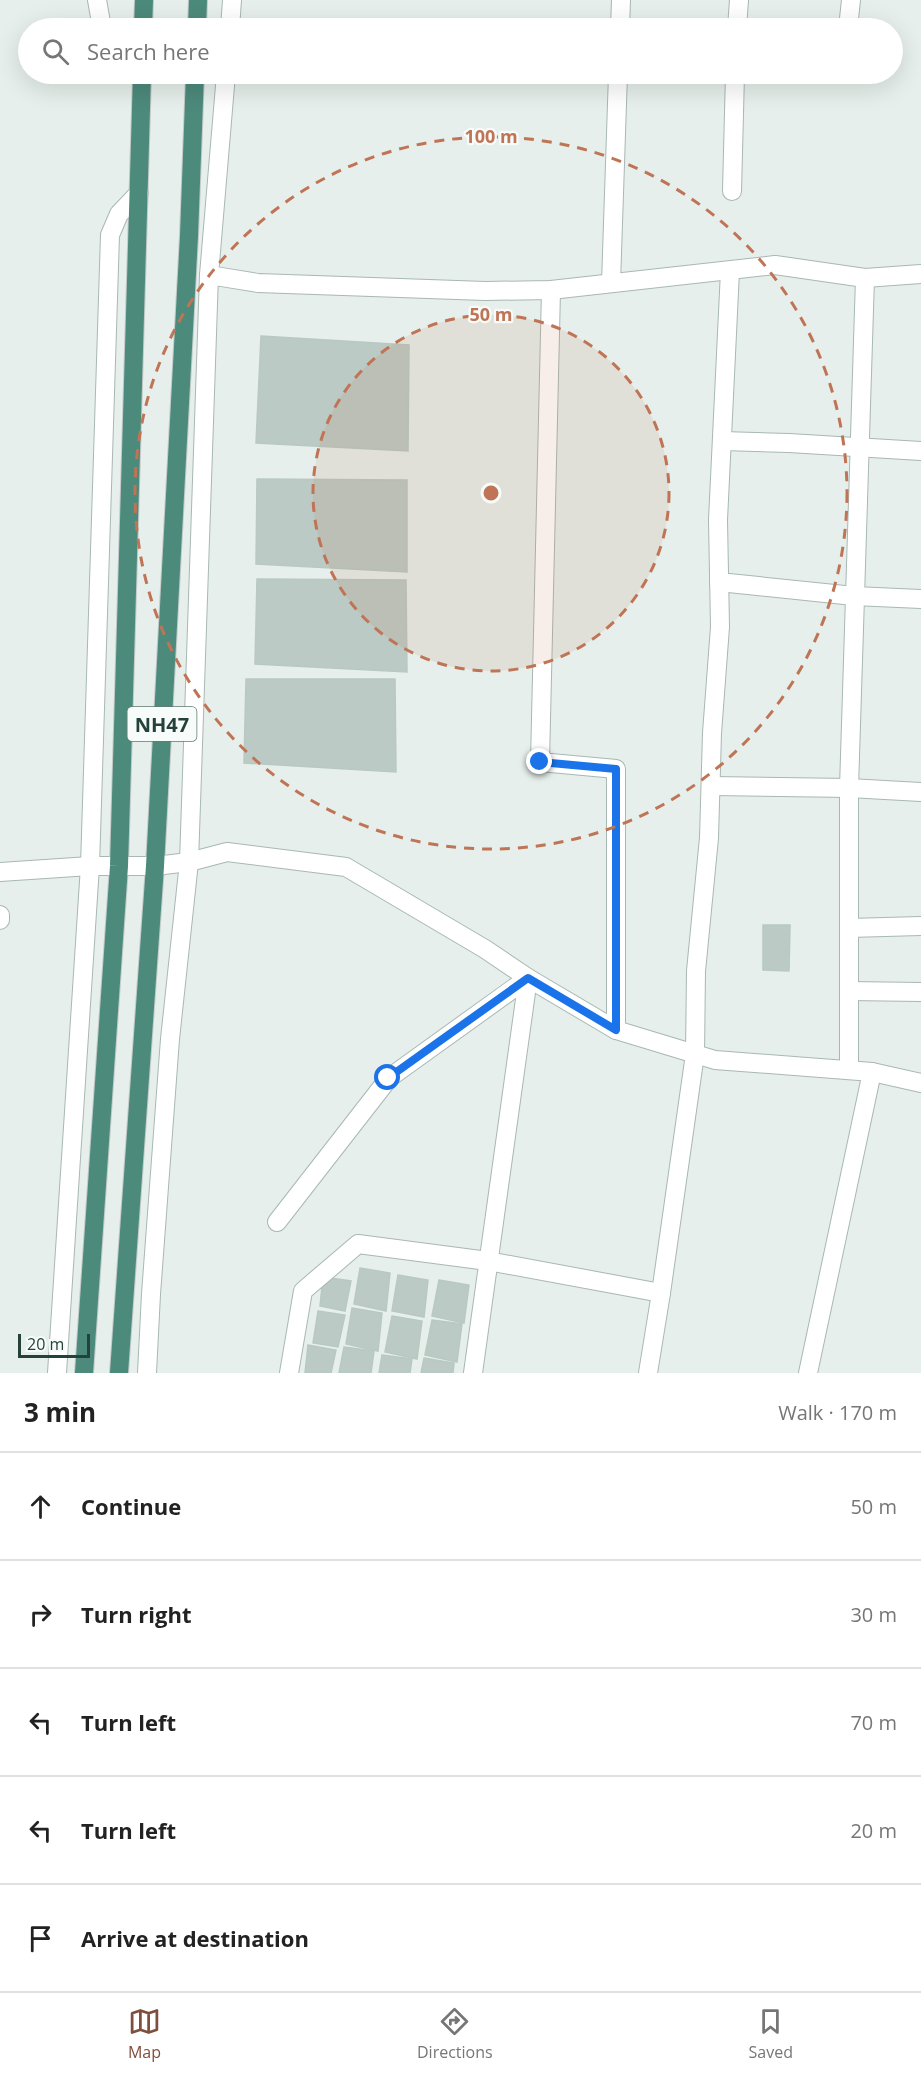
<!DOCTYPE html>
<html lang="en">
<head>
<meta charset="utf-8">
<style>
	body { margin:0; font-family:"Open Sans",sans-serif; background:#f2f2f2; color:#222 }
	.scale { position:absolute; left:18px; bottom:15px; width:72px; box-sizing:border-box; padding-left:6px; border:3px solid #24423a; border-top:0; font-size:16px; line-height:21px; white-space:nowrap; color:#24423a; -webkit-text-stroke:4px #f7fbf9; paint-order:stroke }
	.stop { position:absolute; width:18px; height:18px; margin:-14px; border:4px solid #1a73e8; border-radius:50%; background:#fff }
	.stop.end { background:#1a73e8; border-color:#fff; box-shadow:0 2px 6px #0008 }
	.list { margin:0; padding:0; list-style:none }
	h2 { display:flex; justify-content:space-between; align-items:center; height:78px; margin:0; padding:0 24px; font-size:26px }
	h2 small { font-size:20px; font-weight:400; color:#767676 }
	.list li { display:grid; grid-template-columns:39px 1fr auto; gap:18px; align-items:center; box-sizing:border-box; height:108px; padding:0 24px; border-top:2px solid #e0e0e0 }
	.list b { display:block; font-size:22px; white-space:nowrap }
	.list em { font-size:20px; font-style:normal; color:#767676 }
	.icon { flex:none; width:33px; height:33px; fill:none; stroke:currentColor; stroke-width:2; stroke-linecap:round; stroke-linejoin:round }
	.map { position:relative; flex:none; width:921px; height:1373px; overflow:hidden }
	.search { position:absolute; background:#fff; box-shadow:0 6px 24px #0002; left:18px; right:18px; top:18px; height:66px; display:flex; align-items:center; gap:15px; box-sizing:border-box; padding:0 21px; border-radius:33px; color:#767676; font-size:22px }
	.sheet { height:618px; background:#fff }
	nav { display:flex; justify-content:space-around; align-items:center; box-sizing:border-box; height:84px; border-top:2px solid #e0e0e0; background:#fff; font-size:16px; color:#767676 }
	nav a { display:grid; justify-items:center; gap:3px }
	nav .on { color:#804e3d }
	.map>svg:first-child { display:block }
	.building { fill:#bbcac4; stroke:#b8c9c2; stroke-width:1.5 }
	.lines { fill:none; stroke-linecap:round; stroke-linejoin:round }
	.minor-casing { stroke:#a8b8b2; stroke-width:20 }
	.tertiary-casing { stroke:#a8b8b2; stroke-width:20 }
	.trunk-casing { stroke:#c2cac8; stroke-width:20 }
	.minor { stroke:#fff; stroke-width:18 }
	.tertiary { stroke:#fff; stroke-width:18 }
	.trunk { stroke:#4c8a7c; stroke-width:18 }
	.route { stroke:#1a73e8; stroke-width:8 }
	.ring { fill:none; stroke:#c07456; stroke-width:3; stroke-dasharray:10 8 }
	.labels { text-anchor:middle; dominant-baseline:central; stroke-width:4.5; stroke-linejoin:round; paint-order:stroke }
	.shield { fill:#f7fbf9; stroke:#637a73; stroke-width:1.5 }
	.shield-label { font-size:20px; font-weight:bold; fill:#24423a }
	.centre { fill:#c07456; stroke:#f7fbf9; stroke-width:3 }
	.ring-label { font-size:18px; text-anchor:middle; font-weight:bold; fill:#c07456; stroke:#f7fbf9; stroke-width:4.5; stroke-linejoin:round; paint-order:stroke }
</style>
</head>
<body>
<div class="map">
<svg width="921" height="1373" viewBox="0 0 921 1373">
	<rect width="100%" height="100%" fill="#e6efeb"/>
	<!-- building -->
	<g class="building">
		<polygon points="261,336 409,345 408,451 256,443"/>
		<polygon points="257,479 407,480 407,572 256,564"/>
		<polygon points="257,579 406,580 407,672 255,664"/>
		<polygon points="246,679 395,679 396,772 244,763"/>
		<polygon points="763,925 790,925 789,971 763,970"/>
		<polygon points="360,1268 390,1273 386,1311 354,1304"/>
		<polygon points="398,1275 428,1280 424,1317 392,1311"/>
		<polygon points="323,1277 351,1281 345,1311 320,1306"/>
		<polygon points="439,1280 469,1285 464,1323 432,1316"/>
		<polygon points="352,1308 382,1313 378,1351 346,1344"/>
		<polygon points="318,1311 345,1315 338,1347 313,1343"/>
		<polygon points="392,1316 422,1321 417,1359 385,1352"/>
		<polygon points="432,1320 462,1324 457,1362 425,1355"/>
		<polygon points="308,1345 336,1350 331,1373 305,1373"/>
		<polygon points="344,1347 374,1351 371,1373 339,1373"/>
		<polygon points="382,1355 412,1359 410,1373 379,1373"/>
		<polygon points="424,1358 454,1363 453,1373 421,1373"/>
	</g>
	<g class="lines">
		<defs>
			<g id="minor">
				<polyline points="620,28 621,0"/>
				<polyline points="737,28 739,0"/>
				<polyline points="848,28 851,0"/>
				<polyline points="732,191 735,74"/>
				<polyline points="209,275 258,283 485,291 551,290 775,265 865,278 921,274"/>
				<polyline points="611,283 618,74"/>
				<polyline points="551,290 540,762 616,769 616,1030"/>
				<polyline points="722,441 789,443 921,451"/>
				<polyline points="719,582 854,596 921,599"/>
				<polyline points="711,786 849,788 921,792"/>
				<polyline points="0,872 90,866 155,866 189,862 227,852 346,867 485,949 528,978 616,1030 715,1060 872,1072 921,1083"/>
				<polyline points="0,915 0,920"/>
				<polyline points="849,928 921,926"/>
				<polyline points="849,991 921,992"/>
				<polyline points="849,1070 849,788 865,278"/>
				<polyline points="277,1222 389,1078 528,978 473,1373"/>
				<polyline points="289,1373 303,1291 358,1244 488,1261 661,1293"/>
				<polyline points="648,1373 661,1293 695,1054 696,971 709,838 712,733 720,627 718,520 730,271"/>
				<polyline points="808,1373 872,1072"/>
			</g>
			<g id="tertiary">
				<polyline points="97,0 102,28"/>
				<polyline points="230,28 232,0"/>
				<polyline points="57,1373 90,866 110,235 119,214 139,193"/>
				<polyline points="147,1373 151,1294 170,1039 189,862 209,275 226,74"/>
			</g>
			<g id="trunk">
				<polyline points="143,28 144,0"/>
				<polyline points="197,28 198,0"/>
				<polyline points="84,1373 119,866 142,74"/>
				<polyline points="119,1373 155,866 189,236 195,74"/>
			</g>
		</defs>
		<!-- minor casing -->
		<use href="#minor" class="minor-casing"/>
		<!-- tertiary casing -->
		<use href="#tertiary" class="tertiary-casing"/>
		<!-- trunk casing -->
		<use href="#trunk" class="trunk-casing"/>
		<!-- minor -->
		<use href="#minor" class="minor"/>
		<!-- tertiary -->
		<use href="#tertiary" class="tertiary"/>
		<!-- trunk -->
		<use href="#trunk" class="trunk"/>
	</g>
	<g class="lines">
		<!-- route -->
		<polyline class="route" points="388,1078 528,978 616,1030 616,769 540,762"/>
	</g>
	<!-- distance rings -->
	<circle cx="491" cy="493" r="178" fill="#c07456" fill-opacity=".12"/>
	<g class="ring">
		<circle cx="491" cy="493" r="178"/>
		<circle cx="491" cy="493" r="356"/>
	</g>
	<g class="labels">
		<!-- shield labels -->
		<rect class="shield" x="127.5" y="707" width="69" height="34" rx="4.5"/>
		<g class="shield-label">
			<text x="162" y="724">NH47</text>
		</g>
	</g>
	<circle cx="491" cy="493" r="9" class="centre"/>
	<g class="ring-label">
		<text x="491" y="143">100 m</text>
		<text x="491" y="321">50 m</text>
	</g>
</svg>
<div class="scale">20 m</div>
<div class="stop" style="left:388px;top:1078px"></div>
<div class="stop end" style="left:540px;top:762px"></div>
<div class="search"><svg class="icon" aria-label="search" viewBox="0 0 24 24"><circle cx="10" cy="10" r="6"/><path d="M15 15l6 6"/></svg>Search here</div>
</div>
<section class="sheet">
<h2>3 min<small>Walk · 170 m</small></h2>
<ul class="list">
<li><svg class="icon" aria-label="ahead" viewBox="0 0 24 24"><path d="M12 20V5M6 11l6-6 6 6"/></svg><div><b>Continue</b></div><em>50 m</em></li>
<li><svg class="icon" aria-label="right" viewBox="0 0 24 24"><path d="M7 20v-9h11M14 6l5 5-5 5"/></svg><div><b>Turn right</b></div><em>30 m</em></li>
<li><svg class="icon" aria-label="left" viewBox="0 0 24 24"><path d="M17 20v-9H6M10 6l-5 5 5 5"/></svg><div><b>Turn left</b></div><em>70 m</em></li>
<li><svg class="icon" aria-label="left" viewBox="0 0 24 24"><path d="M17 20v-9H6M10 6l-5 5 5 5"/></svg><div><b>Turn left</b></div><em>20 m</em></li>
<li><svg class="icon" aria-label="arrive" viewBox="0 0 24 24"><path d="M6 21V4h12l-3 4 3 4H6"/></svg><div><b>Arrive at destination</b></div></li>
</ul>
</section>
<nav>
<a class="on"><svg class="icon" aria-label="map" viewBox="0 0 24 24"><path d="M3 6l6-2 6 2 6-2v14l-6 2-6-2-6 2zM9 4v14M15 6v14"/></svg>Map</a>
<a><svg class="icon" aria-label="directions" viewBox="0 0 24 24"><path d="M12 3l9 9-9 9-9-9zM9 14v-3h6M13 9l2 2-2 2"/></svg>Directions</a>
<a><svg class="icon" aria-label="saved" viewBox="0 0 24 24"><path d="M7 4h10v16l-5-4-5 4z"/></svg>Saved</a>
</nav>
</body>
</html>
